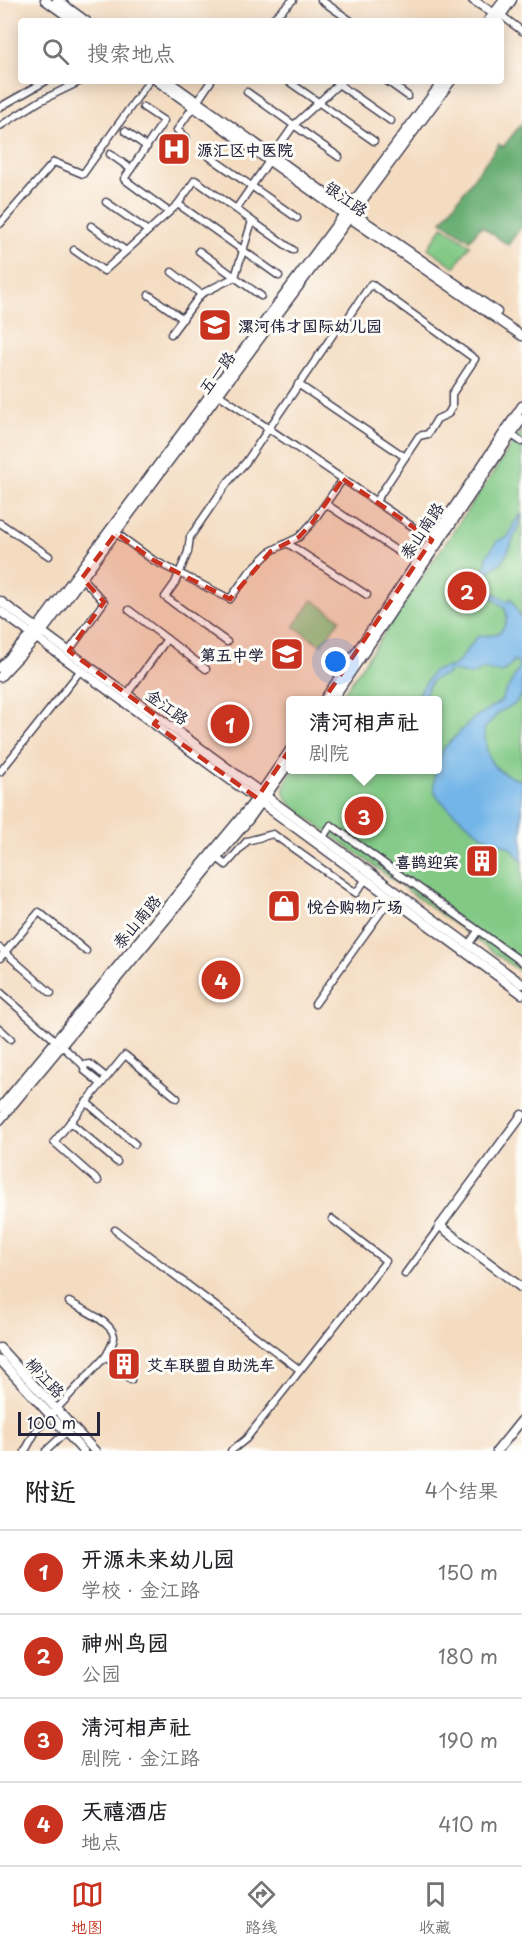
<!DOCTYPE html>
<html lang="zh">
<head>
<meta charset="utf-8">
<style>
	body { margin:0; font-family:"Playpen Sans","LXGW WenKai TC",sans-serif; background:#f6f6f6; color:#202124 }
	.scale { position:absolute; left:18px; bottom:15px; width:82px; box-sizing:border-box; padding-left:6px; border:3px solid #22223b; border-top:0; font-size:16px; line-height:21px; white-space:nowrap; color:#22223b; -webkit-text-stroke:4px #fdfcf7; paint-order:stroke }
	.you { position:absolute; left:336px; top:662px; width:21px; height:21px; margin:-15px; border:4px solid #fff; border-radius:50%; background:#1a73e8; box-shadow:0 0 0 9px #1a73e833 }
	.badge { display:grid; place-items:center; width:39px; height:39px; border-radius:50%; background:#c8321e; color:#fff; font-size:20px; font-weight:700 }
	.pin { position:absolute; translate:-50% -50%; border:3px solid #fff; box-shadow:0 2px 6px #0006 }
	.popup { position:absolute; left:286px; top:696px; width:156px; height:78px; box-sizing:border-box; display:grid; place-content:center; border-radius:6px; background:#fff; filter:drop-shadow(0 2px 4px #0005); font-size:20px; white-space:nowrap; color:#757577 }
	.popup b { font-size:22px; color:#202124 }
	.popup::after { content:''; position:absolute; left:50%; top:100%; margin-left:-12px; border:12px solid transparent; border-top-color:#fff }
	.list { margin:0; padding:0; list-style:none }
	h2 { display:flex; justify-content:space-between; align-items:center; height:78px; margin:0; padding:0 24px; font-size:26px }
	h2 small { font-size:20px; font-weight:400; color:#757577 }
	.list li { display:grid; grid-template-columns:39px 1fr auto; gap:18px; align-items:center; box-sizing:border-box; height:84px; padding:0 24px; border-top:2px solid #e0e0e0 }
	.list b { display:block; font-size:22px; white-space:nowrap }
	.list p { margin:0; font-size:20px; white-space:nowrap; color:#757577 }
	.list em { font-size:20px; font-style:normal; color:#757577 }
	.icon { flex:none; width:33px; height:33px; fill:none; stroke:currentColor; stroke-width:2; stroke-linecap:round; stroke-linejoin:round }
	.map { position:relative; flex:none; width:522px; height:1451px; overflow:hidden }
	.search { position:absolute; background:#fff; box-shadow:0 3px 15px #0003; left:18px; right:18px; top:18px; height:66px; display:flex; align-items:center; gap:15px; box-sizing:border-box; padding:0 21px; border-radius:6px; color:#757577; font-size:22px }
	.sheet { height:414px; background:#fff }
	nav { display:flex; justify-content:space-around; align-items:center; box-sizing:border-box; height:84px; border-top:2px solid #e0e0e0; background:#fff; font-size:16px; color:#757577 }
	nav a { display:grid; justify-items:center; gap:3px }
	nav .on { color:#c8321e }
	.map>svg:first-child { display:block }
	.green { fill:#81c985; stroke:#527660; stroke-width:1.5 }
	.forest { fill:#68ad72; stroke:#456856; stroke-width:1.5 }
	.water { fill:#73b5e8; stroke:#4a6c92; stroke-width:1.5 }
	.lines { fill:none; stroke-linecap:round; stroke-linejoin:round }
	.street-casing { stroke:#423e4f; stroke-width:9 }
	.secondary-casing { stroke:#423e4f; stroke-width:11 }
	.street { stroke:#fff; stroke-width:6 }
	.secondary { stroke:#fff; stroke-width:8 }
	.marked { fill:#c8321e; fill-opacity:0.2; stroke:#c8321e; stroke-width:4.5; stroke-dasharray:12 8; stroke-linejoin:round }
	.labels { text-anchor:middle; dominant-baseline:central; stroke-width:6; stroke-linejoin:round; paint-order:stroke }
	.poi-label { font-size:16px; font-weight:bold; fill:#22223b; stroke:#fdfcf7; text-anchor:start }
	.street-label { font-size:16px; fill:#22223b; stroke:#fdfcf7 }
</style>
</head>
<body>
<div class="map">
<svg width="522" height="1451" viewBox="0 0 522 1451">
	<rect width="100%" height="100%" fill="#fdfcf7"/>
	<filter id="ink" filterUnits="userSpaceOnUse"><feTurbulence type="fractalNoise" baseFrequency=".0167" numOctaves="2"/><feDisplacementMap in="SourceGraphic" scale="12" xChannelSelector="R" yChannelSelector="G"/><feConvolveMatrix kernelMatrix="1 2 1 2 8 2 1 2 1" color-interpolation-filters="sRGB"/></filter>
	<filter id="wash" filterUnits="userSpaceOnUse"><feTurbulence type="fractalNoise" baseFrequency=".008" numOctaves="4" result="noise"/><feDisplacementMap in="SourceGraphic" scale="24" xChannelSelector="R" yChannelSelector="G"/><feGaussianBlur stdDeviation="1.35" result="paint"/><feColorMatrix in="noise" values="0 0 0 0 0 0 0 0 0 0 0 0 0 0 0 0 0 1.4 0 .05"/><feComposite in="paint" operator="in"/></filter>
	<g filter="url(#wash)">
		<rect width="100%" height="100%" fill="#f4dcc1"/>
		<!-- green -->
		<g class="green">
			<polygon points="443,226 470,245 455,267 428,248"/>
			<path d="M522 430V973L298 811C279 795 280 790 293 770H437V700H339Z"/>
			<polygon points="313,600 340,619 321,645 294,626"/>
		</g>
		<!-- forest -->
		<polygon class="forest" points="522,123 522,226 508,245 481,226 470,240 442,221 499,144 503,147"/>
		<!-- water -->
		<path class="water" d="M522 513C522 519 507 556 502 561 495 570 482 570 482 585L508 602 511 598 522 620V694L514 705 499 712 484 729C487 762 490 770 522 781V861L511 848 483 836 448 808 436 795 434 788 435 770H437L438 763 443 749 474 718 500 702 519 668 518 663 514 660C502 678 499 671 482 669 466 681 468 670 449 671L446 675C428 678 430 685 423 700H415L433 671 453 666 457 663 477 637C482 635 486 636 492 635 504 633 511 618 504 607L479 587 477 578 486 565 487 556 497 541 508 537 515 522Z"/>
	</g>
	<g filter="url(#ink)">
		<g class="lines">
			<defs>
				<g id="street">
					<polyline points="321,0 351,21"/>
					<polyline points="501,15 522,31"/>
					<polyline points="270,21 293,0"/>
					<polyline points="288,81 374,141"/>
					<polyline points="334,81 391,121"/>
					<polyline points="387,81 408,96"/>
					<polyline points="247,92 339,157"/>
					<polyline points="197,102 211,81"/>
					<polyline points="0,107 46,81"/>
					<polyline points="143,107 164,121 124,179 169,212"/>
					<polyline points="0,126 40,101 81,81"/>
					<polyline points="125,131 147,147"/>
					<polyline points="186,137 177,130 193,107"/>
					<polyline points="110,154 131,169"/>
					<polyline points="207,155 297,218"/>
					<polyline points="273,155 294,125 342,81"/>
					<polyline points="106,202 148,231"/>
					<polyline points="178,204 279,276"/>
					<polyline points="252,221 293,250"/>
					<polyline points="0,224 54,162 83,174 149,81"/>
					<polyline points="91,226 126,251"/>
					<polyline points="74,250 104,271 178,204 195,180 236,209"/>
					<polyline points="199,251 261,296"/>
					<polyline points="172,272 201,294"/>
					<polyline points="149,295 183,319"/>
					<polyline points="171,334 201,294 235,277 252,221 236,209 269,161"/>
					<polyline points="298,384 405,457"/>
					<polyline points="215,392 435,542"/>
					<polyline points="512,435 522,442"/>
					<polyline points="326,504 397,551"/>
					<polyline points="0,523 49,556"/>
					<polyline points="116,533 153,560 230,599 250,571 271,551 299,537 312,523 343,479"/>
					<polyline points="287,543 367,595"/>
					<polyline points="129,610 206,669"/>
					<polyline points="227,642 165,597 175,583 188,552 190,537 228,482 246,462 334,333 347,319 371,284 475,359 452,394 452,407 448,414 437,419 428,434 419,436 376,501"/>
					<polyline points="69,651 104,602 82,578"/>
					<polyline points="127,694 167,639"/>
					<polyline points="0,772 81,670"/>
					<polyline points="323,837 331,825 404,878"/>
					<polyline points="217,858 226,865 247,841 273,834 356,893 366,879"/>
					<polyline points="408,880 522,962"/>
					<polyline points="468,945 478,931"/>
					<polyline points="0,948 51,993"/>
					<polyline points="0,958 39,912 86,951"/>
					<polyline points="0,992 56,1041"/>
					<polyline points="315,1004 391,898"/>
					<polyline points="0,1029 11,1039"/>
					<polyline points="62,1046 83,1065 85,1071 101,1084"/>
					<polyline points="83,1065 90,1064 106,1077"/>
					<polyline points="86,1102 135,1144"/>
					<polyline points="70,1122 117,1162"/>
					<polyline points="98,1181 54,1142 125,1055 177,1098"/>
					<polyline points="115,1230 300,1370"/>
					<polyline points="405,1274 440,1226"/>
					<polyline points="106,1356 131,1380"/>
					<path d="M25 1451 36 1431 106 1356C109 1350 113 1344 114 1338 115 1323 80 1308 69 1302"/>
					<polyline points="46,1451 66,1432"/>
					<polyline points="231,1451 246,1439 386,1261 332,1219"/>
				</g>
				<g id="secondary">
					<polyline points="45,0 74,21"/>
					<polyline points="57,0 86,21"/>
					<polyline points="473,0 499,17"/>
					<polyline points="488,21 504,0"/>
					<polyline points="497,21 512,0"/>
					<polyline points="157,81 344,214 522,336"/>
					<polyline points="168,81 353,213 497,312"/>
					<polyline points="0,601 522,984"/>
					<polyline points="0,611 522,994"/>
					<polyline points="0,668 37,628 443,81"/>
					<polyline points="0,677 42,632 451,81"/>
					<polyline points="324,700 522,406"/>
					<polyline points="332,700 522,419"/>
					<polyline points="0,1108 257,798 290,750"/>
					<polyline points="522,1115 440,1226 522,1288"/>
					<polyline points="0,1120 250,818 290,762"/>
					<polyline points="0,1348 95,1451"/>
					<polyline points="0,1360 83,1451"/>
					<polyline points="497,1451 522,1420"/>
				</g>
			</defs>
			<!-- street casing -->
			<use href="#street" class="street-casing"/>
			<!-- secondary casing -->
			<use href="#secondary" class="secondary-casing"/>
			<!-- street -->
			<use href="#street" class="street"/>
			<!-- secondary -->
			<use href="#secondary" class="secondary"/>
		</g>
	</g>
	<!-- marked area -->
	<path class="marked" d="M343 479 432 540 257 798 154 724 159 718 69 651 104 602 82 578 116 533 153 560 230 599 271 551 299 537 312 523Z"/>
	<!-- icons -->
	<defs>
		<symbol id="hospital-square" viewBox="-11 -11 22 22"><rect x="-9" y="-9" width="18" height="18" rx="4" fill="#c8321e" stroke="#fdfcf7"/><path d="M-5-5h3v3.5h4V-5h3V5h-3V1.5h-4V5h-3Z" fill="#fff"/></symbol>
		<symbol id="school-square" viewBox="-11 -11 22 22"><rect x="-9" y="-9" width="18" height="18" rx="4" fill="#c8321e" stroke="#fdfcf7"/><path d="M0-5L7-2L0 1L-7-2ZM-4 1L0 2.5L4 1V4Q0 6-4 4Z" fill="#fff"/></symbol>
		<symbol id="building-square" viewBox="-11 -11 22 22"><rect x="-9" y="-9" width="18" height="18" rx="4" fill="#c8321e" stroke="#fdfcf7"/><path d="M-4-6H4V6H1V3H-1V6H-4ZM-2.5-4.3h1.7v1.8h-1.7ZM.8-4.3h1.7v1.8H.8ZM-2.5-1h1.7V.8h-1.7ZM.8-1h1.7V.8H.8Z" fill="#fff"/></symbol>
		<symbol id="shop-square" viewBox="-11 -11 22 22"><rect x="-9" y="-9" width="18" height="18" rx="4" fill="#c8321e" stroke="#fdfcf7"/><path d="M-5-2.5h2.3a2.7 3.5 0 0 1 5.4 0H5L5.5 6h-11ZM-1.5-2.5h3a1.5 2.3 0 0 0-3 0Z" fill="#fff"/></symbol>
	</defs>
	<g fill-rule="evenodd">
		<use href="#hospital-square" x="155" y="130" width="38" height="38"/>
		<use href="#school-square" x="196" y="306" width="38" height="38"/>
		<use href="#school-square" x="268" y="635" width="38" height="38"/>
		<use href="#building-square" x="463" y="842" width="38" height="38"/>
		<use href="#shop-square" x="265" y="887" width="38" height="38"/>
		<use href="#building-square" x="105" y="1345" width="38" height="38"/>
	</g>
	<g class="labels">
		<!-- poi labels -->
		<g class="poi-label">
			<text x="197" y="149">源汇区中医院</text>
			<text x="238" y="325">漯河伟才国际幼儿园</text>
			<text x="264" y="654" text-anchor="end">第五中学</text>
			<text x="459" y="861" text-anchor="end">喜鹊迎宾</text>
			<text x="307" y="906">悦合购物广场</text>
			<text x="147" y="1364">艾车联盟自助洗车</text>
		</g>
		<!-- street labels -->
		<g class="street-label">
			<text transform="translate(347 198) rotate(35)">银江路</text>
			<text transform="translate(216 372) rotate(-53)">五一路</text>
			<text transform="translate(421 530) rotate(-56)">泰山南路</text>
			<text transform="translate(168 706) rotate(36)">金江路</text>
			<text transform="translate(136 921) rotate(-50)">泰山南路</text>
			<text transform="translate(46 1377) rotate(47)">柳江路</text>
		</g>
	</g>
</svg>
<div class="scale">100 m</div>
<div class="you"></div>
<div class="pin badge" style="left:230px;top:724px">1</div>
<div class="pin badge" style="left:467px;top:591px">2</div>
<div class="pin badge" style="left:364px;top:816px">3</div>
<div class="popup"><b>清河相声社</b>剧院</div>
<div class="pin badge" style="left:221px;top:980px">4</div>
<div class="search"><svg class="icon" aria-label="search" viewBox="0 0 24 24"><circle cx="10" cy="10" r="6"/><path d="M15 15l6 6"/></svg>搜索地点</div>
</div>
<section class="sheet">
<h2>附近<small>4个结果</small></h2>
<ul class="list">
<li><span class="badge">1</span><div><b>开源未来幼儿园</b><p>学校 · 金江路</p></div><em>150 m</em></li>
<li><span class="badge">2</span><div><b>神州鸟园</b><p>公园</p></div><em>180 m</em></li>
<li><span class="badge">3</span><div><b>清河相声社</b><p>剧院 · 金江路</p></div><em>190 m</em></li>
<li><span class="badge">4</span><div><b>天禧酒店</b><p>地点</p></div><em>410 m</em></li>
</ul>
</section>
<nav>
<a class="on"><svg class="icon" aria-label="map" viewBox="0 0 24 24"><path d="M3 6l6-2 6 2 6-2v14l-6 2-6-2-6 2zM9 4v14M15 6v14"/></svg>地图</a>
<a><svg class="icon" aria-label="directions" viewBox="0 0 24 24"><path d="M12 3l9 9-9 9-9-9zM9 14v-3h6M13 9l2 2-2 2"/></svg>路线</a>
<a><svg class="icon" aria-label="saved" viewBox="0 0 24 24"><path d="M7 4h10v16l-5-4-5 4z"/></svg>收藏</a>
</nav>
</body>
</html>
